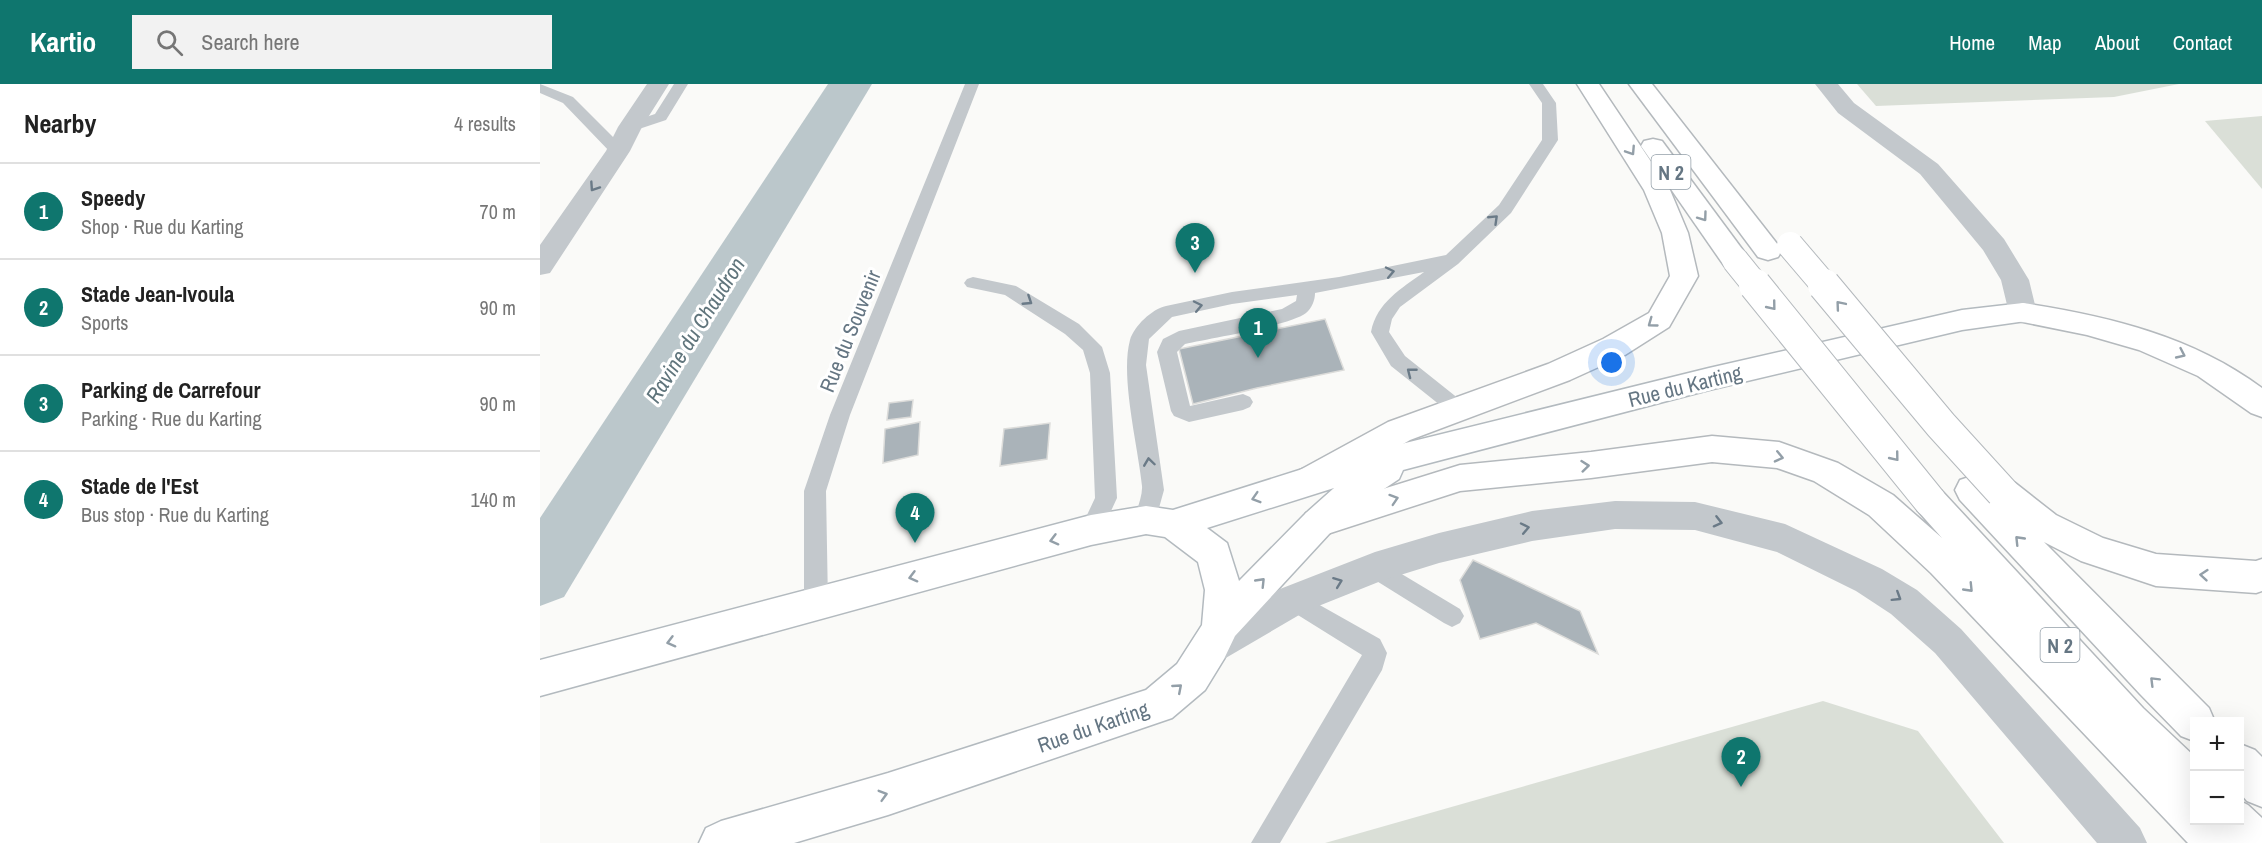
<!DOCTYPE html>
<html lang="en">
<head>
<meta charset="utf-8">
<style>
	body { margin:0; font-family:"Archivo Narrow",sans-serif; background:#f2f2f2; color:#222 }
	.controls { position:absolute; right:18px; bottom:18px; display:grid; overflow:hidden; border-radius:0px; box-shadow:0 6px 24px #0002 }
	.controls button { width:54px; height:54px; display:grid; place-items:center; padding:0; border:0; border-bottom:2px solid #e0e0e0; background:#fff; color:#222; font:30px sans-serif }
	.you { position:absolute; left:1072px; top:279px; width:21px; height:21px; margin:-15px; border:4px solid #fff; border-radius:50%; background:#1a73e8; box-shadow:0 0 0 9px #1a73e833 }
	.badge { display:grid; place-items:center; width:39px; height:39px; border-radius:50%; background:#0f766e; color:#fff; font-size:20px; font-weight:700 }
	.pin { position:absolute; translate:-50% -50px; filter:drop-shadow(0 2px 3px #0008) }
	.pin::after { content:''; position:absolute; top:32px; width:21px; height:18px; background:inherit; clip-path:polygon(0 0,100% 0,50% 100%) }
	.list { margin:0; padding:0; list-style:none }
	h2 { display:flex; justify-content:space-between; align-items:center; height:78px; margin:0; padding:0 24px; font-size:26px }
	h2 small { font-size:20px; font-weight:400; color:#767676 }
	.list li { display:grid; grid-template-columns:39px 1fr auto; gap:18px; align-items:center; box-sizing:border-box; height:96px; padding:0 24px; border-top:2px solid #e0e0e0 }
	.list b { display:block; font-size:22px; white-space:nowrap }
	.list p { margin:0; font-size:20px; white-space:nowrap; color:#767676 }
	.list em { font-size:20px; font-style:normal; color:#767676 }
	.icon { flex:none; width:33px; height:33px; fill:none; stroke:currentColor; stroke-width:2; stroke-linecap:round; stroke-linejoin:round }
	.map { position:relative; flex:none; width:1722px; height:759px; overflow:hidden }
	header { display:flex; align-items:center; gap:36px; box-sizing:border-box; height:84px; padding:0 30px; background:#0f766e; color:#fff }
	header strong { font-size:28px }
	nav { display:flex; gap:33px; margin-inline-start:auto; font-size:21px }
	.search { width:420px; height:54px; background:#f2f2f2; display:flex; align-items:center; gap:15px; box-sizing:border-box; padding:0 21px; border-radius:0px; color:#767676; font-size:22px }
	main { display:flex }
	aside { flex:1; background:#fff }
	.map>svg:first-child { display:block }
	.green { fill:#dadfd7 }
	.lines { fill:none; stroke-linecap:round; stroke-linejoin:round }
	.river { fill:#bbc7cb; fill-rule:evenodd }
	.building { fill:#aab3b9; stroke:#dcdcda; stroke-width:1.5 }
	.secondary-casing { stroke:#b3babf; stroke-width:3 }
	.highway-casing { stroke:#b4b9bd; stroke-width:3 }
	.lane { fill:#c3c8cc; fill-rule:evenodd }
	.street { fill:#c3c8cc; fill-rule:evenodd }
	.secondary { fill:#fff; fill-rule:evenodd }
	.highway { fill:#fff; fill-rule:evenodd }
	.highway-bridge-far1-casing { stroke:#b4b9bd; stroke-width:28; stroke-linecap:butt }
	.highway-bridge-casing { stroke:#b4b9bd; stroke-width:34; stroke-linecap:butt }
	.highway-bridge-far1 { stroke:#fff; stroke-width:26 }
	.highway-bridge { stroke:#fff; stroke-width:32 }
	.oneway { stroke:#939fa8 }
	.oneway2 { stroke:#6a7a87 }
	.labels { text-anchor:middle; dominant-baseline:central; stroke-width:6; stroke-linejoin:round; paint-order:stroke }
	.shield { fill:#fff; stroke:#939fa8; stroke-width:1.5 }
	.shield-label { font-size:20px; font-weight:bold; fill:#657683 }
	.street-label { font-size:21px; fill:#657683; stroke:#fff }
	.water-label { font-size:22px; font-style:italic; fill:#60757c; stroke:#fff }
</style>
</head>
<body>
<header>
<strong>Kartio</strong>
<div class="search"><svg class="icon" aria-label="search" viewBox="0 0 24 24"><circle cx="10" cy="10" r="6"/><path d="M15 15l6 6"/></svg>Search here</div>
<nav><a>Home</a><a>Map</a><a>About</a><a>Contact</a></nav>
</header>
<main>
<aside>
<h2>Nearby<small>4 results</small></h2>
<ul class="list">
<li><span class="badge">1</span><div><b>Speedy</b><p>Shop · Rue du Karting</p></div><em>70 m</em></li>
<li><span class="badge">2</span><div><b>Stade Jean-Ivoula</b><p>Sports</p></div><em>90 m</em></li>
<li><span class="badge">3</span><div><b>Parking de Carrefour</b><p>Parking · Rue du Karting</p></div><em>90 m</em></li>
<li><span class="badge">4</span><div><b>Stade de l'Est</b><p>Bus stop · Rue du Karting</p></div><em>140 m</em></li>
</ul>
</aside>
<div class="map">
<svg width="1722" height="759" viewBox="0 0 1722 759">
	<rect width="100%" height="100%" fill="#fafaf8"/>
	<!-- green -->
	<g class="green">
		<polygon points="1317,0 1639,0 1574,13 1336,22"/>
		<polygon points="1722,32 1722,105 1665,37"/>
		<polygon points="1283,617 1378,647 1464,759 785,759"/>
	</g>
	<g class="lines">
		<!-- river -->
		<polygon class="river" points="288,0 332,0 24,513 0,522 0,434"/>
	</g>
	<!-- building -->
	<g class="building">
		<polygon points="785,235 804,286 717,304 653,320 639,265"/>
		<polygon points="373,316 371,333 347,336 349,319"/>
		<polygon points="380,338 378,371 343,379 345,345"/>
		<polygon points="510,339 507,375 460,382 464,345"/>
		<polygon points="933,476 1040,527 1058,570 996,539 940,555 920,496"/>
	</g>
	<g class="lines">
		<defs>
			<path id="secondary" d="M1483 219 1493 222 1497 229 1493 236 1422 246 1169 306 863 386 859 395 823 419 790 449 695 552 684 575 665 606 632 634 348 731 254 759H159L166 744 181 737 348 689 606 606 637 580 662 541 665 506 658 478 625 453 606 450 551 461 0 612V576L551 431 606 422 633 426 772 382 1169 284 1422 226ZM794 404 766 429 699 497 687 459 667 444Z"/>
			<g id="highway">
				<polygon points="1037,0 1059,0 1130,106 1148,149 1158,192 1129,243 1085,271 1030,296 870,356 784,406 772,410 760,406 755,396 760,386 848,338 1008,280 1063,255 1109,229 1130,192 1122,149 1104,106"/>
				<polygon points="1089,0 1112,0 1238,161 1242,167 1238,173 1228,176 1218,173"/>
				<polygon points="1113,55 1122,57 1205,169 1209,176 1205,183 1195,185 1185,183 1101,62 1104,57"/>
				<path d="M1483 219C1568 232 1652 252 1722 304V333L1711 329 1658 292 1599 266 1547 251 1473 236 1469 229 1473 222Z"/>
				<polygon points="1172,352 1239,358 1298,379 1353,411 1402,454 1378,427 1373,417 1378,407 1390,403 1402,407 1603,624 1654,672 1654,736 1700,736 1700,717 1708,721 1722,734 1722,759 1648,759 1391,489 1329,431 1274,397 1237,384 1172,378 1051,394 920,407 778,453 766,449 761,439 766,429 920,381 1051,368"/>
				<polygon points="1432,392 1444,396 1449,401 1450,398 1462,394 1474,398 1516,431 1563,454 1616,470 1716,477 1722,475 1722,507 1716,509 1616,502 1541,477 1504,458 1669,624 1675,638 1654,638 1654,657 1641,652 1600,610 1420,416 1415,406 1420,396"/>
				<polygon points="1700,660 1715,666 1722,673 1722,723 1707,717 1700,709"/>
			</g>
		</defs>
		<!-- secondary casing -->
		<use href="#secondary" class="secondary-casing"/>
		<!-- highway casing -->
		<use href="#highway" class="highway-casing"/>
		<!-- lane -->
		<g class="lane">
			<polygon points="0,0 33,13 84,64 86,67 84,70 72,70 23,19 0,9"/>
			<polygon points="134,0 148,0 126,36 90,48 85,46 82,43 85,40 115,30"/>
			<polygon points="425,0 439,0 310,331 286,407 288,519 284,526 276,529 268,526 264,519 264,407 290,331"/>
			<path d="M989 0H1003L1016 19 1018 56 971 129 918 180 860 223 852 235 849 248 865 272 924 319 927 324 924 329 917 332 910 329 851 282 831 248C837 218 861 205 884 188L775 209C775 216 772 224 766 229 749 242 670 254 645 260L637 268 650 322 703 310 710 313 713 318 710 323 703 326 649 338 634 332 631 327 617 268 623 255 639 247 742 225 756 217 757 211 692 220 632 233 609 255 606 281 624 406 614 442 606 445 598 442C592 430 603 416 602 402 598 362 580 293 590 256 594 242 612 225 626 222L692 208 799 193 906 171 959 121 1002 56V19Z"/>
			<polygon points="433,193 476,202 539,240 562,263 570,289 577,414 559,453 551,455 543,453 540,446 555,414 550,289 543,266 525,250 465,211 427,203 424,199 427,195"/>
			<polygon points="835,474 920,525 924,532 920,539 912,543 904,539 827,491 824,484 827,477"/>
			<polygon points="753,506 840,555 847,569 842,586 740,759 711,759 822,571 745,523 741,516 745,509"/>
		</g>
		<!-- street -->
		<g class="street">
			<polygon points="107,0 129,0 102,43 90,67 10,189 0,191 0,161 66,67 78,43"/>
			<polygon points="1275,0 1298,0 1314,19 1398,80 1464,155 1489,196 1497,229 1493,236 1483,239 1473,236 1469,229 1461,196 1443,166 1380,90 1298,29"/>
			<polygon points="1075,417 1155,418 1245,440 1342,485 1377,506 1421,545 1600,744 1607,759 1557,759 1395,569 1351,530 1316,507 1237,468 1155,446 1075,445 992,457 899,479 841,497 766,527 684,575 671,580 658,575 652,563 658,551 740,505 835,468 899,449 992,427"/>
		</g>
		<!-- secondary -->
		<use href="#secondary" class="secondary"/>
		<!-- highway -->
		<use href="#highway" class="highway"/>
		<defs>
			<g id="highway-bridge-far1">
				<polyline points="1250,161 1285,202"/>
				<polyline points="1195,176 1216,202"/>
			</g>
			<g id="highway-bridge">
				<polyline points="1215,201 1390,417"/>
				<polyline points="1284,201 1401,341 1462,408"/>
			</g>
		</defs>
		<!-- highway-bridge-far1 casing -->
		<use href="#highway-bridge-far1" class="highway-bridge-far1-casing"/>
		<!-- highway-bridge casing -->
		<use href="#highway-bridge" class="highway-bridge-casing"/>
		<!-- highway-bridge-far1 -->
		<use href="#highway-bridge-far1" class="highway-bridge-far1"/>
		<!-- highway-bridge -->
		<use href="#highway-bridge" class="highway-bridge"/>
	</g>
	<!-- one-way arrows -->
	<defs><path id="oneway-chevron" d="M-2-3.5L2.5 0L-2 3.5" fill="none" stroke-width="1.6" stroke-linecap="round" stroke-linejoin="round" transform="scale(1.5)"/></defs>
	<g class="oneway">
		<use href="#oneway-chevron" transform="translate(1091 67) rotate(57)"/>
		<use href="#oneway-chevron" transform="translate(1163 133) rotate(54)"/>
		<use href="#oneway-chevron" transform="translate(1300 221) rotate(-130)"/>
		<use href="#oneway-chevron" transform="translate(1232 222) rotate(51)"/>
		<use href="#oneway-chevron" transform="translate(1112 239) rotate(144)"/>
		<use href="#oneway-chevron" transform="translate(1641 270) rotate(25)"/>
		<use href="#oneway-chevron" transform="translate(1239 373) rotate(13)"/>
		<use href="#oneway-chevron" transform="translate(1355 373) rotate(51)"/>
		<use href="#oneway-chevron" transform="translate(1045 382) rotate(-6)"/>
		<use href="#oneway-chevron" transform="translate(716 414) rotate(163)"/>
		<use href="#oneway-chevron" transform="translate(854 415) rotate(-18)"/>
		<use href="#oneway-chevron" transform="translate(514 456) rotate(165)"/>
		<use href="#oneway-chevron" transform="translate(1479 456) rotate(-134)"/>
		<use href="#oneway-chevron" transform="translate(1664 491) rotate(-175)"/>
		<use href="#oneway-chevron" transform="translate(373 493) rotate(165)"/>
		<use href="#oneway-chevron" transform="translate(721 498) rotate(-46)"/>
		<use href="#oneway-chevron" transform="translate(1429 504) rotate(46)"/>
		<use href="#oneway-chevron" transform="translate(131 558) rotate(165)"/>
		<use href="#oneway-chevron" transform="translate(1614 597) rotate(-135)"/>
		<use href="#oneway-chevron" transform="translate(638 604) rotate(-41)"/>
		<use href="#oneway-chevron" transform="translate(343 711) rotate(-16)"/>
	</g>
	<g class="oneway2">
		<use href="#oneway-chevron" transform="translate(54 103) rotate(124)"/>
		<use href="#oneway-chevron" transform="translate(954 135) rotate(-44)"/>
		<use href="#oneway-chevron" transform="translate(850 188) rotate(-12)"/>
		<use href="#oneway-chevron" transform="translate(488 217) rotate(33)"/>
		<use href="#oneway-chevron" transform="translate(658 222) rotate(-12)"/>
		<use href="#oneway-chevron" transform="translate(871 288) rotate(-142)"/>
		<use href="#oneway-chevron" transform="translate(609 378) rotate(-98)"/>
		<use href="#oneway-chevron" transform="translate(1178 438) rotate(14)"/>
		<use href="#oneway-chevron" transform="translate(985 444) rotate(-12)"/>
		<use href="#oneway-chevron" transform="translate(798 498) rotate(-21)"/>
		<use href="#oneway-chevron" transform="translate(1357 513) rotate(32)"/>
	</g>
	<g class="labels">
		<!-- shield labels -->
		<g class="shield">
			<rect x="1111.5" y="71" width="39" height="34" rx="4.5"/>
			<rect x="1500.5" y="544" width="39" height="34" rx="4.5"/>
		</g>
		<g class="shield-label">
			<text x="1131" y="88">N 2</text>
			<text x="1520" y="561">N 2</text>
		</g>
		<!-- street labels -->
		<g class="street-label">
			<text transform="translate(310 247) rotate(-68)">Rue du Souvenir</text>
			<text transform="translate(1145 302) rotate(-14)">Rue du Karting</text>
			<text transform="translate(553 643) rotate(-19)">Rue du Karting</text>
		</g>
		<!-- water labels -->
		<g class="water-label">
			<text transform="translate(155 246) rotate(-58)">Ravine du Chaudron</text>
		</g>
	</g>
</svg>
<div class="controls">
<button>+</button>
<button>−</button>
</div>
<div class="you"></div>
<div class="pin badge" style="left:718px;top:274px">1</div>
<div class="pin badge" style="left:1201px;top:703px">2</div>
<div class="pin badge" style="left:655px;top:189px">3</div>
<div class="pin badge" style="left:375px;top:459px">4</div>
</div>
</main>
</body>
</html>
